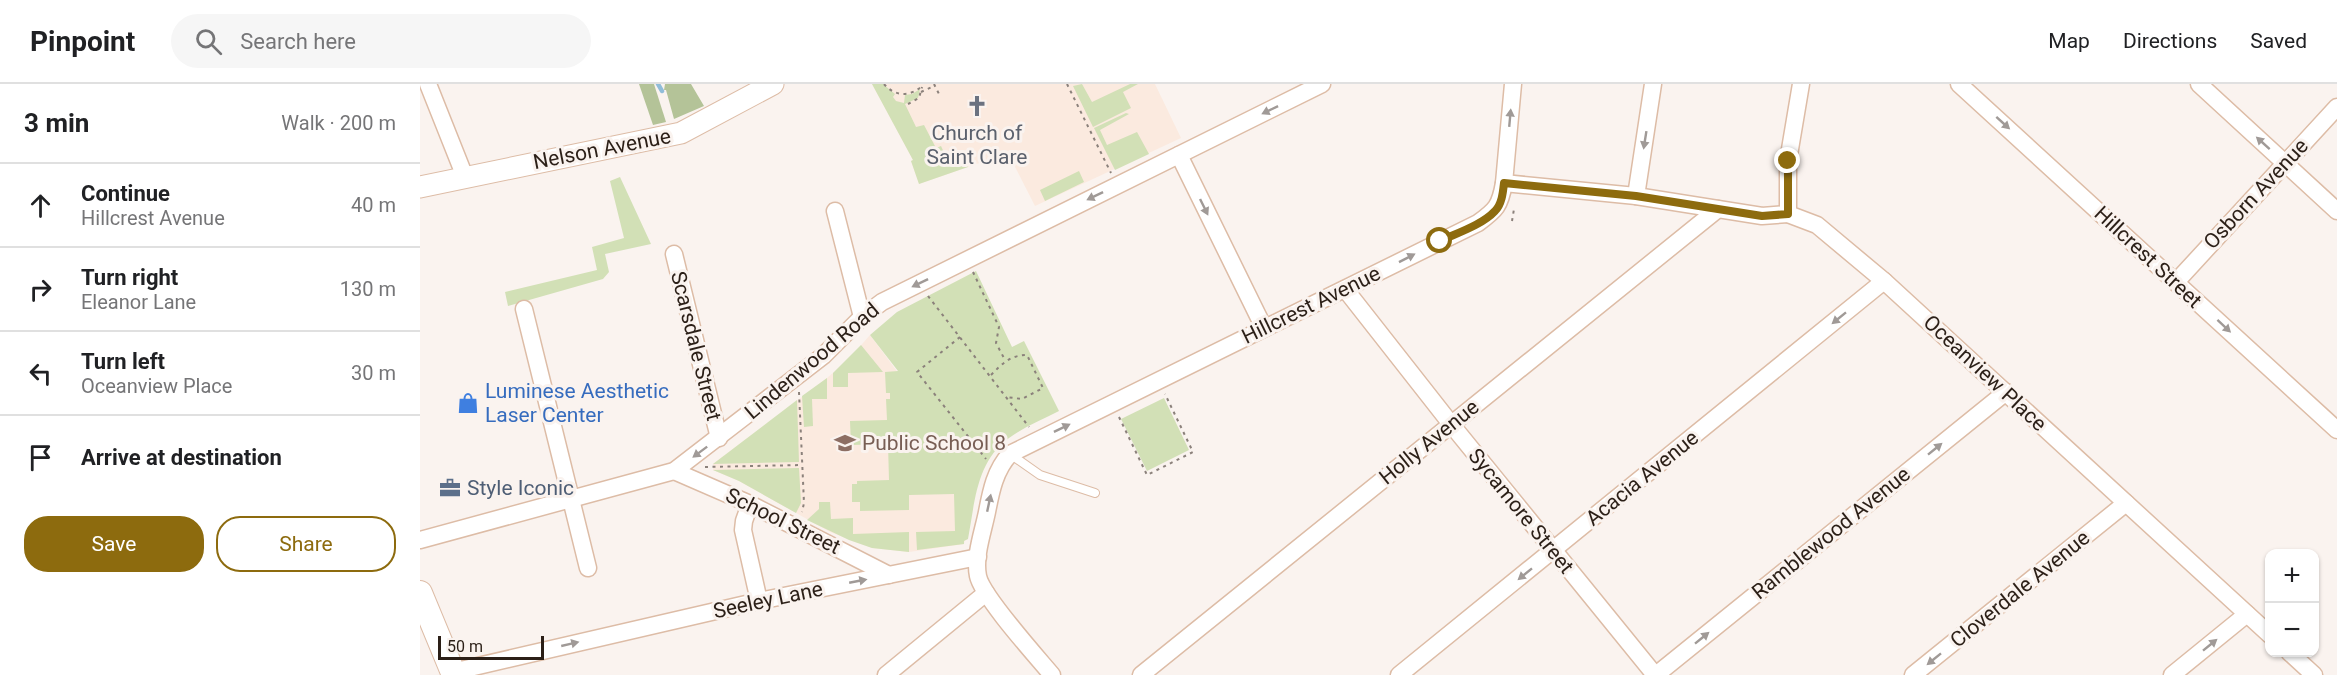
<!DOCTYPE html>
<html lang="en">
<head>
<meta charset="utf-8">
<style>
	body { margin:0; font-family:Roboto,sans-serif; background:#f6f6f6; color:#202124 }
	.controls { position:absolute; right:18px; bottom:18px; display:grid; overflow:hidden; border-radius:12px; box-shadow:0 2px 4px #0004 }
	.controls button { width:54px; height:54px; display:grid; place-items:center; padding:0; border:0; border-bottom:2px solid #e0e0e0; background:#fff; color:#202124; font:30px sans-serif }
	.scale { position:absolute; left:18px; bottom:15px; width:106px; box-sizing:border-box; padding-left:6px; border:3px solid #2b1f17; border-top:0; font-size:16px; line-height:21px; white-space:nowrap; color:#2b1f17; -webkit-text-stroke:4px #faf3ef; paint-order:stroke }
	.stop { position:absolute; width:18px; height:18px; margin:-14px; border:4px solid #8d6b0e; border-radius:50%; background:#fff }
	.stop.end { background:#8d6b0e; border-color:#fff; box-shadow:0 2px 6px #0008 }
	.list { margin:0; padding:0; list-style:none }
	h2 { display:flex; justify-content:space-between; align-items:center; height:78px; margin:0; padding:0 24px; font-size:26px }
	h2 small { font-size:20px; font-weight:400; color:#757577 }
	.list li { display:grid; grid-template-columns:39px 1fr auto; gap:18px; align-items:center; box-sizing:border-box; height:84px; padding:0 24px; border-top:2px solid #e0e0e0 }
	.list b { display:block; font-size:22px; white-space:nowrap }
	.list p { margin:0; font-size:20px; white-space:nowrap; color:#757577 }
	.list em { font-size:20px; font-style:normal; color:#757577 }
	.actions { display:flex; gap:12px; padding:18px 24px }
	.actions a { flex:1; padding:14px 0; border:2px solid #8d6b0e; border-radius:24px; text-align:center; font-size:21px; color:#8d6b0e }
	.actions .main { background:#8d6b0e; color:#fff }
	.icon { flex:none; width:33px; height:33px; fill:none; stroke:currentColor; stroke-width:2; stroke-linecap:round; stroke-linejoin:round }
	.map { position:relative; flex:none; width:1917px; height:591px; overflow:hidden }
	header { display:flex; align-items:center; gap:36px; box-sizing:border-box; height:84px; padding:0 30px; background:#fff; border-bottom:2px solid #e0e0e0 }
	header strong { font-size:28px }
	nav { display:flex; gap:33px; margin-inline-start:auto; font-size:21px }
	.search { width:420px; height:54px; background:#f6f6f6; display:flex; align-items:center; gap:15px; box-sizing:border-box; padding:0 21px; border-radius:33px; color:#757577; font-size:22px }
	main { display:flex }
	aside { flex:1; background:#fff }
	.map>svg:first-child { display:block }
	.built { fill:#fbeadf }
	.green { fill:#d2e0b6 }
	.forest { fill:#b4c398 }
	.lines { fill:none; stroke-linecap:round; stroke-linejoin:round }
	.stream { stroke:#91bdd9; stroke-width:4.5 }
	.service-casing { stroke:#ddbca6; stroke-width:10 }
	.minor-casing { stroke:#ddbca6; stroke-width:19 }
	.tertiary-casing { stroke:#ddbca6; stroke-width:23 }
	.secondary-casing { stroke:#ddbca6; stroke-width:26 }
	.path { stroke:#8b817b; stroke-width:2; stroke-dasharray:3 4.5; stroke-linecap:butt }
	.service { stroke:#fff; stroke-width:8 }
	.minor { stroke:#fff; stroke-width:16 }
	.tertiary { stroke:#fff; stroke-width:21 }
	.secondary { stroke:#fff; stroke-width:24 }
	.oneway { fill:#a09a97 }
	.route { stroke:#8d6b0e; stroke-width:8 }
	.labels { text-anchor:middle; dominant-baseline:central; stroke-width:6; stroke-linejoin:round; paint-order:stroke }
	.worship-label { font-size:21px; fill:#5b616d; stroke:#faf3ef }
	.street-label { font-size:21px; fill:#2b1f17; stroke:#faf3ef }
	.shop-label { font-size:21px; fill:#366cbe; stroke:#faf3ef; text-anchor:start }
	.education-label { font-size:21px; fill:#785e54; stroke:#faf3ef; text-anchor:start }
	.service-label { font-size:21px; fill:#4e5e75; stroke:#faf3ef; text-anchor:start }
</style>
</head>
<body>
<header>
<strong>Pinpoint</strong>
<div class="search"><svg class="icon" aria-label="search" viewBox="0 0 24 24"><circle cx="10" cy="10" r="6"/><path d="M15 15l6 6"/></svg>Search here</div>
<nav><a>Map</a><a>Directions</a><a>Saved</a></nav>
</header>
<main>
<aside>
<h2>3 min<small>Walk · 200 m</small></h2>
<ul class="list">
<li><svg class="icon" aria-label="ahead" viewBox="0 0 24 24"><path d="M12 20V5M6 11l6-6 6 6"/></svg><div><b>Continue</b><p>Hillcrest Avenue</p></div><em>40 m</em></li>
<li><svg class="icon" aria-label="right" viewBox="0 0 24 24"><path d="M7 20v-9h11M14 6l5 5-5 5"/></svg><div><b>Turn right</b><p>Eleanor Lane</p></div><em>130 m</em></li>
<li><svg class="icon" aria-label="left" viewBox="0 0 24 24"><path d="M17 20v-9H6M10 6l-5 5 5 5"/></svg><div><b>Turn left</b><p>Oceanview Place</p></div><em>30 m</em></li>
<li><svg class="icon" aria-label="arrive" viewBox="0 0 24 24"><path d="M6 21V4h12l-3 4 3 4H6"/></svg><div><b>Arrive at destination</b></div></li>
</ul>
<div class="actions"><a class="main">Save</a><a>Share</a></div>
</aside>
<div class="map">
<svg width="1917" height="591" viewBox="0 0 1917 591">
	<rect width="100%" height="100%" fill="#faf3ef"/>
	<!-- built -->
	<g class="built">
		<polygon points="452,0 735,0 761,54 615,122 588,69 499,100 491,77 493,76"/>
		<polygon points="450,251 557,395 544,460 489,468 452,464 410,448 319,397 293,386 293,380 407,294 428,276"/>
	</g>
	<!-- green -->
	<g class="green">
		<polygon points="452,0 463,0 475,10 473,13 476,17 484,19 485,11 492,10 500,5 498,14 485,20 496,43 504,41 516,64 521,62 526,73 539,67 548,83 499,100 491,77 493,76"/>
		<polygon points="662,0 672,18 710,0 718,0 703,8 711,24 673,43 653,2"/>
		<polygon points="706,29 709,30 680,46 687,61 717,48 729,70 695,86 674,44"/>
		<polygon points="659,87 664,98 625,117 620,106"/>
		<polygon points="200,93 231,160 185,170 189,188 183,195 88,222 85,208 177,186 172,163 204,154 190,97"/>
		<path d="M556 187 592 263 604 257 639 327C623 335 604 343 589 354 556 378 555 418 548 455L544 457V460L497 466 496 448 535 447 534 410 489 411V426L440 427V418H432V400H437V397L469 396 468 360 431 361 430 337 467 336 466 315H470V309H466L465 288 478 287 450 251 477 228Z"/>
		<polygon points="441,261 463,288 428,289 428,303 413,303 413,289"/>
		<polygon points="407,294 407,315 392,315 393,342 384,343 382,312"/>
		<polygon points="744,314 769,366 727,387 701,335"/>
		<polygon points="377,316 379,378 293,380"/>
		<polygon points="379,384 381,419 376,429 319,397 293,386"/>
		<polygon points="399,418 410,418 411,435 433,434 433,450 489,448 489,468 452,464 429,456 387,436 399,425"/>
	</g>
	<!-- forest -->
	<g class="forest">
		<polygon points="219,0 234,0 246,38 233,41"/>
		<polygon points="245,0 271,0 284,22 254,35 246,6 244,6"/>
	</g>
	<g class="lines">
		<!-- stream -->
		<polyline class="stream" points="238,0 242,7"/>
		<defs>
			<polyline id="service" points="590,370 620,391 675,409"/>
			<g id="minor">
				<polyline points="8,0 45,93"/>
				<polyline points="1381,0 1368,77 1368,130 1397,141 1464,197 1850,551"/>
				<polyline points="1539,0 1917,346"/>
				<polyline points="1779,0 1917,127"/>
				<polyline points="759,71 844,244"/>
				<polyline points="1084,99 1216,112 1342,132 1368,130"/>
				<polyline points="1216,112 1233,0"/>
				<polyline points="415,127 442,233"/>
				<polyline points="254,170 299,354"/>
				<polyline points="1756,198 1917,23"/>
				<polyline points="925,205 1031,340 1235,591"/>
				<polyline points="104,225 168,484"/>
				<polyline points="254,387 330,420 469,491"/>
				<polyline points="330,420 324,437 323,446 339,517"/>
				<polyline points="0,456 254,387 403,272 442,233 462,218 902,0"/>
				<polyline points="1869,568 1894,591"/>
				<polyline points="32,588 339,517 558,473"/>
				<polyline points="466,591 566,509"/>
				<path d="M632 591C616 572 562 512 558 492 554 472 563 448 567 428 571 407 575 386 590 370L1058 139C1076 126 1080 122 1084 99L1093 0"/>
				<polyline points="721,591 1298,125"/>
				<polyline points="979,591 1464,197"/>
				<polyline points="1236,591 1586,308"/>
				<polyline points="1493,591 1706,419"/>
				<polyline points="1752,591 1827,530"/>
			</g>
			<polyline id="tertiary" points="0,103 261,49 353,0"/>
			<polyline id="secondary" points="0,509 34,591"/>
		</defs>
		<!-- service casing -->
		<use href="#service" class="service-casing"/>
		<!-- minor casing -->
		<use href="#minor" class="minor-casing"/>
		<!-- tertiary casing -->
		<use href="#tertiary" class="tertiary-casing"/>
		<!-- secondary casing -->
		<use href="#secondary" class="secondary-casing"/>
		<!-- path -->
		<g class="path">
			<path d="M464 0C475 13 491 13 503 1"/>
			<polyline points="514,0 520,12"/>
			<polyline points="647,0 691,89"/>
			<polyline points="501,8 514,2"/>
			<polyline points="488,20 499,14 502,3"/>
			<polyline points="1092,137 1094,125"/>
			<polyline points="553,188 579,243 576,259 585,276"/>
			<polyline points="508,212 609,343"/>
			<polyline points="540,253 497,288 566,375"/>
			<path d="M571 291C582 280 590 271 607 271L623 304 602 315 586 313"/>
			<polyline points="379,308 384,419 382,428"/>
			<polyline points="699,333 727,391 773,368 745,310"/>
			<polyline points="285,383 381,381"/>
		</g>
		<!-- service -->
		<use href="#service" class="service"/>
		<!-- minor -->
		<use href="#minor" class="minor"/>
		<!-- tertiary -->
		<use href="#tertiary" class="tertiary"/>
		<!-- secondary -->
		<use href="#secondary" class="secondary"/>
	</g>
	<!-- one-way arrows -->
	<defs><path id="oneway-solid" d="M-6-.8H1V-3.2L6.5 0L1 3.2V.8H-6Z" transform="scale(1.5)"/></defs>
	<g class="oneway">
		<use href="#oneway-solid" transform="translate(850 26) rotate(154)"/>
		<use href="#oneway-solid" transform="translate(1090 34) rotate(-85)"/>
		<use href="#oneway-solid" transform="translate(1583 39) rotate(42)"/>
		<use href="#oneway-solid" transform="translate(1225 56) rotate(99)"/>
		<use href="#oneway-solid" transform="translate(1843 59) rotate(-138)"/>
		<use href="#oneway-solid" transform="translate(675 112) rotate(154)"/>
		<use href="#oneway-solid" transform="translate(784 123) rotate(64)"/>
		<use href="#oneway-solid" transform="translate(987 174) rotate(-27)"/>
		<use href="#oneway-solid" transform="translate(500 199) rotate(154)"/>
		<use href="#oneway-solid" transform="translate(1419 234) rotate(141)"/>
		<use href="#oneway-solid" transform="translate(1804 242) rotate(43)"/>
		<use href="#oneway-solid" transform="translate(642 344) rotate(-26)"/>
		<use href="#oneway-solid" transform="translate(1515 365) rotate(-39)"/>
		<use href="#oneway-solid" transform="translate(280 368) rotate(143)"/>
		<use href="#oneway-solid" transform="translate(569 419) rotate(-78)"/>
		<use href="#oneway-solid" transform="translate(1105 490) rotate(141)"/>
		<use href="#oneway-solid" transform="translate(438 497) rotate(-11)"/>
		<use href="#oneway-solid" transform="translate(1282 554) rotate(-39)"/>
		<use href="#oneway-solid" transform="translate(150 560) rotate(-13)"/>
		<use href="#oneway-solid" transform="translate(1790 561) rotate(-39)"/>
		<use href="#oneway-solid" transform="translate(1514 575) rotate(141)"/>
	</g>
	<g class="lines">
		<!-- route -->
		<path class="route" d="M1020 157C1037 149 1062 141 1075 127 1082 120 1083 108 1084 99L1216 112 1342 132 1368 130V77"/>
	</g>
	<!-- icons -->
	<defs>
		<symbol id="church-bare" viewBox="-9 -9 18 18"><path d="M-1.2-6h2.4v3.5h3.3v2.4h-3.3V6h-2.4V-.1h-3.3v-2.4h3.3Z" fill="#6b7280" stroke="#faf3ef" stroke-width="2.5" paint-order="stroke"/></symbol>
		<symbol id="shop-bare" viewBox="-9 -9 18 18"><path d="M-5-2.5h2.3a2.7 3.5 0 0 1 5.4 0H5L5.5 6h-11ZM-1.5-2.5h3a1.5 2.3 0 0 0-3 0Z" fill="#3f7fe0" stroke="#faf3ef" stroke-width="2.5" paint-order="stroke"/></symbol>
		<symbol id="school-bare" viewBox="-9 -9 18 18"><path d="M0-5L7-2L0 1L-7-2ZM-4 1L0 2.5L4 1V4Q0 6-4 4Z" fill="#8d6e63" stroke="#faf3ef" stroke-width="2.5" paint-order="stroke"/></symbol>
		<symbol id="office-bare" viewBox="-9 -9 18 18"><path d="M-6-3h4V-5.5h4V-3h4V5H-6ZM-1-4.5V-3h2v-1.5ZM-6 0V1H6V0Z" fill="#5c6f8a" stroke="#faf3ef" stroke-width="2.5" paint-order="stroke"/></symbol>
	</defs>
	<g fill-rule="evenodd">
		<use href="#church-bare" x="542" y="7" width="30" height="30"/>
		<use href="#shop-bare" x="33" y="304" width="30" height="30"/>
		<use href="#school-bare" x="410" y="344" width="30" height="30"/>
		<use href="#office-bare" x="15" y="389" width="30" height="30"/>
	</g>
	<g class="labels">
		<!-- worship labels -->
		<g class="worship-label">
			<text x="557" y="49">Church of<tspan x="557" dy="24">Saint Clare</tspan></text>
		</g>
		<!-- street labels -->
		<g class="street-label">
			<text transform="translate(182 65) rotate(-11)">Nelson Avenue</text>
			<text transform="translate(1836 110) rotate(-47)">Osborn Avenue</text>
			<text transform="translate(1728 173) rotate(43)">Hillcrest Street</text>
			<text transform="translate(891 221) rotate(-26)">Hillcrest Avenue</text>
			<text transform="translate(276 262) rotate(76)">Scarsdale Street</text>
			<text transform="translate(392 277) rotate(-40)">Lindenwood Road</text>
			<text transform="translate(1565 289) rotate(43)">Oceanview Place</text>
			<text transform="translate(1009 358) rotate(-39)">Holly Avenue</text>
			<text transform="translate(1222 394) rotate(-39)">Acacia Avenue</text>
			<text transform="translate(1101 427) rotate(51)">Sycamore Street</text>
			<text transform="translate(363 437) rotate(26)">School Street</text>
			<text transform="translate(1411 449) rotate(-39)">Ramblewood Avenue</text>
			<text transform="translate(1600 505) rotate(-39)">Cloverdale Avenue</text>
			<text transform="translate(348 516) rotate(-12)">Seeley Lane</text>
		</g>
		<!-- shop labels -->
		<g class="shop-label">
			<text x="65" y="307">Luminese Aesthetic<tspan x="65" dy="24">Laser Center</tspan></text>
		</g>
		<!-- education labels -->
		<g class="education-label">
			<text x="442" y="359">Public School 8</text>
		</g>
		<!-- service labels -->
		<g class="service-label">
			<text x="47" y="404">Style Iconic</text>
		</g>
	</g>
</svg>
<div class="controls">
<button>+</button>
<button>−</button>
</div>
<div class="scale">50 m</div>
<div class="stop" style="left:1020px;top:157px"></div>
<div class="stop end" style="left:1368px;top:77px"></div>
</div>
</main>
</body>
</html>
